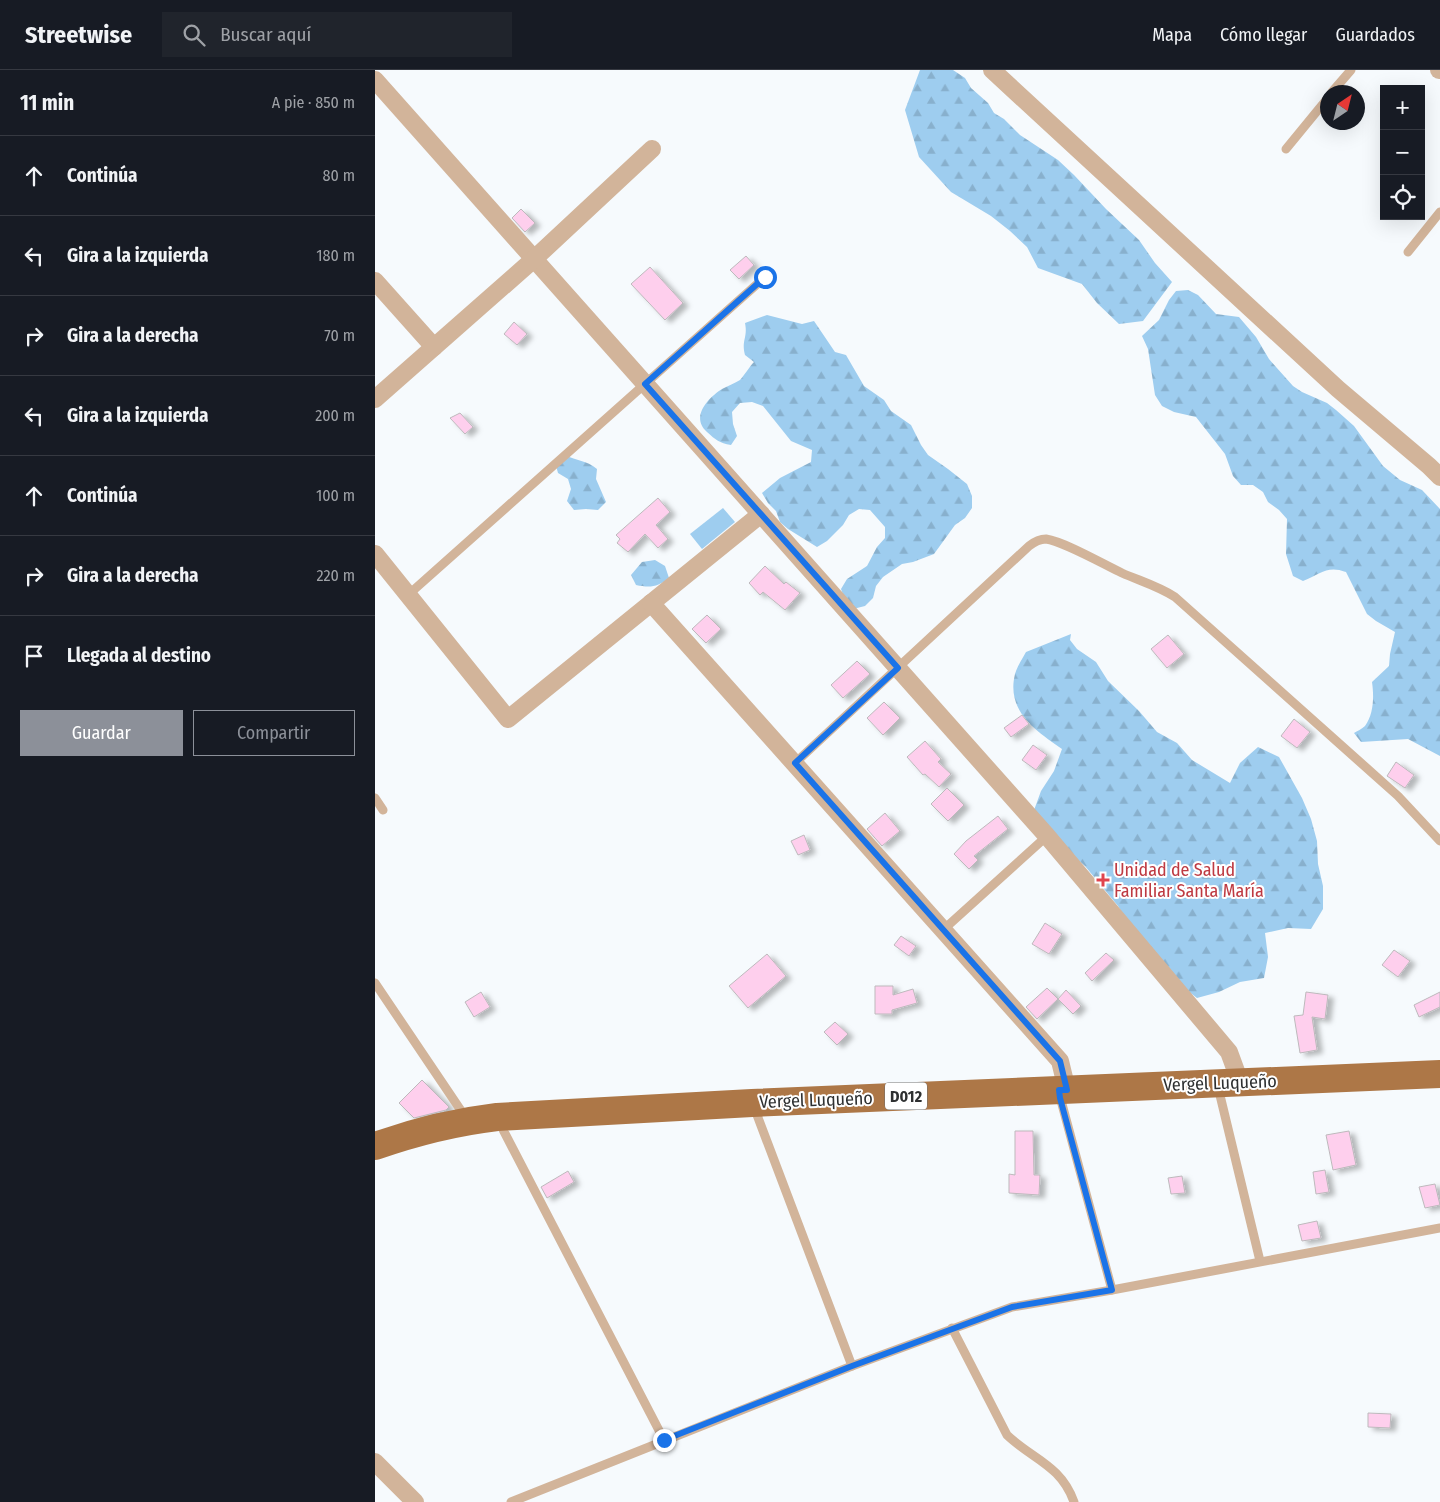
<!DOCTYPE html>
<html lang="es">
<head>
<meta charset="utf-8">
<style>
	body { margin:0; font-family:"Fira Sans Condensed",sans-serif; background:#20242c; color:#f1f3f6 }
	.controls { position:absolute; right:15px; top:15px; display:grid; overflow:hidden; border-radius:0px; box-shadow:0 5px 20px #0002 }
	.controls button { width:45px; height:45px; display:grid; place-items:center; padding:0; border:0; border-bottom:1px solid #363941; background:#171b24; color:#f1f3f6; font:25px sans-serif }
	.compass { position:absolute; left:945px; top:15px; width:45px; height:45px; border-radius:50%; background:#171b24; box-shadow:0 5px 20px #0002; rotate:35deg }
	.stop { position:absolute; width:15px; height:15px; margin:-11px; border:4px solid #1a73e8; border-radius:50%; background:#fff }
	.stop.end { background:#1a73e8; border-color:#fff; box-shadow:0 1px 5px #0008 }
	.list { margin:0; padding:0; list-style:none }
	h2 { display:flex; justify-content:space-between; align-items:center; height:65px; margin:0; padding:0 20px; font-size:21px }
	h2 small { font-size:16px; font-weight:400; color:#9ea1a6 }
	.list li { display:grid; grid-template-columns:32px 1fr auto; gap:15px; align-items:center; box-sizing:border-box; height:80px; padding:0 20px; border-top:1px solid #363941 }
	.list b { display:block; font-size:19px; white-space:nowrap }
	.list em { font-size:16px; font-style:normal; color:#9ea1a6 }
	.actions { display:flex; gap:10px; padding:15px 20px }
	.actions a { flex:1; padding:11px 0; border:1px solid #8c9099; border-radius:0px; text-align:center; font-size:18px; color:#8c9099 }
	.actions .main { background:#8c9099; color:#fff }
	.icon { flex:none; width:28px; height:28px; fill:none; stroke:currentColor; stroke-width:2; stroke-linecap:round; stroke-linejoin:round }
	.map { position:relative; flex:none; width:1065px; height:1432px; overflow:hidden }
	header { display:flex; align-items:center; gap:30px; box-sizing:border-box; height:70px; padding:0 25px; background:#171b24; border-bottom:1px solid #363941 }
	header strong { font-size:24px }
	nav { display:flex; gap:28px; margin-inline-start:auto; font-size:18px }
	.search { width:350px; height:45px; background:#20242c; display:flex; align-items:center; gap:12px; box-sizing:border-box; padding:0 18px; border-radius:0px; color:#9ea1a6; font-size:19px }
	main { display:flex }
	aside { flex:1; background:#171b24 }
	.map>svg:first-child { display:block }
	.grass { fill:#9ecdef }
	.forest { fill:url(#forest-firs) }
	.building { fill:#fecfed; stroke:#bdb9bc; filter:url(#shadow) }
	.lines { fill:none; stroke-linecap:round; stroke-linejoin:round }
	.lane { stroke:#d2b49a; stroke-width:9 }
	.street { stroke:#d2b49a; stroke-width:18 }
	.primary { stroke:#ad7747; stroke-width:28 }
	.route { stroke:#1a73e8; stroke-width:6 }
	.health-dot { fill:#e0444e; stroke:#fff; stroke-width:2 }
	.labels { text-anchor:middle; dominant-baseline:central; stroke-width:4; stroke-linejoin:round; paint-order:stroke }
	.shield { fill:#fff; stroke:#6d6e6f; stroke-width:1 }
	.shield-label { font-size:16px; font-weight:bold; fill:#2e3031 }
	.health-label { font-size:18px; fill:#be3a42; stroke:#fff; text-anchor:start }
	.street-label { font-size:18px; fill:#2e3031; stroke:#fff }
</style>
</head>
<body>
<header>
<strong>Streetwise</strong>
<div class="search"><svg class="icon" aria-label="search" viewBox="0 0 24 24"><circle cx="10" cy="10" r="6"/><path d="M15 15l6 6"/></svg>Buscar aquí</div>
<nav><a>Mapa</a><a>Cómo llegar</a><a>Guardados</a></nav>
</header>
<main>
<aside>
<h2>11 min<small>A pie · 850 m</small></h2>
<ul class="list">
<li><svg class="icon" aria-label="ahead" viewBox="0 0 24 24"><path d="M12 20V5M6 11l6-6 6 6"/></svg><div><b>Continúa</b></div><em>80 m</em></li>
<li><svg class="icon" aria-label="left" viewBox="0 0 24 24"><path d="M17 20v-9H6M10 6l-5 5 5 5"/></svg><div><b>Gira a la izquierda</b></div><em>180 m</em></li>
<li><svg class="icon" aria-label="right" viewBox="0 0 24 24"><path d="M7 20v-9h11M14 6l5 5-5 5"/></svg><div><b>Gira a la derecha</b></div><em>70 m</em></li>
<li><svg class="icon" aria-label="left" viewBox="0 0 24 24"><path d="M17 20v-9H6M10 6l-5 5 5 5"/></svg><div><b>Gira a la izquierda</b></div><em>200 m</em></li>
<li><svg class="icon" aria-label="ahead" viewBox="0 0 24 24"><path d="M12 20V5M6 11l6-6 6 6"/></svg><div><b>Continúa</b></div><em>100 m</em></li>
<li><svg class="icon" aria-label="right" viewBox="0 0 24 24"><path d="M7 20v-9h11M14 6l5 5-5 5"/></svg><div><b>Gira a la derecha</b></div><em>220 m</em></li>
<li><svg class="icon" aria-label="arrive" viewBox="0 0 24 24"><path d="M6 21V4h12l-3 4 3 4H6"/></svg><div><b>Llegada al destino</b></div></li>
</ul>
<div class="actions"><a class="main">Guardar</a><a>Compartir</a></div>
</aside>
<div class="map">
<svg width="1065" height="1432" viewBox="0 0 1065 1432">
	<defs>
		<pattern id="forest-firs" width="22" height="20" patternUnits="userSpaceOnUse" patternTransform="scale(1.25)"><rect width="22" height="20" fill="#9ecdef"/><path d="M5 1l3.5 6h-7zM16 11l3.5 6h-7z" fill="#88b0cd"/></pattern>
		<filter id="shadow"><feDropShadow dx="5.5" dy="3" stdDeviation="2.5" flood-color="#0004"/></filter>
	</defs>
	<rect width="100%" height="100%" fill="#f6fafd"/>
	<!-- grass -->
	<polygon class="grass" points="348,438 360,452 327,479 315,464"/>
	<!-- forest -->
	<g class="forest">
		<polygon points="545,0 578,0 590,8 596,18 613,33 619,43 629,49 645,65 683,90 699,105 731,139 764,170 780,193 797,212 768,251 744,254 722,233 707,214 663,198 652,177 635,161 616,146 576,122 544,87 530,40"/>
		<path d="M813 220 823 225 841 244 864 247 881 267 894 289 918 316 927 322 952 333 961 340 979 356 1008 396 1025 410 1047 420 1065 439V686L1033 669 986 672 979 663C982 661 987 659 990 656 999 644 999 626 997 612L1014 596 1015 584 1020 562 1001 551 992 544 971 502C952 495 946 504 928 511L918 506 911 484 912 449 904 440 893 432 888 422 878 415H866L858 406 850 384 821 347 799 342 787 336 780 325 773 279 767 266 784 250 794 230 801 221Z"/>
		<path d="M392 245 427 254 439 251 460 282 471 285 489 316 509 330 516 341 536 355 546 375 553 385 573 399 592 414 597 426V438L590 448 580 455 559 484 538 492 527 494 508 507 501 516 498 528 490 536 478 539 470 530 466 519 472 509 492 496 502 477 510 468V457L495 440 484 439 474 445 468 455 452 471 442 477 413 459 405 452 401 441 393 433 387 423 405 408 436 392 437 380 416 371 388 336 377 332 365 333 357 342 358 354 362 366 356 375C344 373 341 370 332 362 315 347 333 328 347 319 353 316 360 313 365 310 368 307 375 296 379 292L370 285C366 270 373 268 370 253Z"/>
		<path d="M190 385C202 391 211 390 222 399L221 409 231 432 223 440 211 439 199 440 192 431 196 419 193 409 183 403 180 392Z"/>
		<path d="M280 490 290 496 294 508C283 517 275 518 261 515L256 505 267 492Z"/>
		<path d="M696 564 695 570 702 579 721 592 733 611 764 641 782 662 802 673 817 690 855 713 865 693 883 677 904 687 927 728 936 749 942 771 943 794 948 816V839L936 859 913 858 890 863 893 887 889 908 865 912 844 922 822 928 804 914 756 857 743 836 710 796 693 781 658 743 666 721 679 701 687 679C660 660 631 641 640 604 642 597 647 589 651 582Z"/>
	</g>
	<!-- building -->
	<g class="building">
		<polygon points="146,139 160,153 150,162 137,148"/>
		<polygon points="371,186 379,195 364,209 355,200"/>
		<polygon points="275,197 308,233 290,250 256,214"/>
		<polygon points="139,252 152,264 142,275 129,264"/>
		<polygon points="85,343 98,357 90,364 75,348"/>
		<polygon points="283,428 295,442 281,455 293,469 283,478 270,464 253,482 242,473 245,469 241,465"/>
		<polygon points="390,496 409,514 411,512 425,523 410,540 388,522 385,525 374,513"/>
		<polygon points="332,545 346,559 331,573 317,559"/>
		<polygon points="793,565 809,584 792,598 776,579"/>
		<polygon points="482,591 495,604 468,628 456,615"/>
		<polygon points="509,632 525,648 508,665 492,648"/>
		<polygon points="647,645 654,654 636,667 629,658"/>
		<polygon points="919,649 935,662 922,678 906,666"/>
		<polygon points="550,671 566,689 563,692 576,704 564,717 550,704 548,705 532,687"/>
		<polygon points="658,675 672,685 661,700 647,690"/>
		<polygon points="1021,692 1039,705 1030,718 1012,706"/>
		<polygon points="572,718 589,735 573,751 556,734"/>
		<polygon points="510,743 525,761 507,776 492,759"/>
		<polygon points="623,746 633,759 599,786 603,790 594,799 579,784 591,771"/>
		<polygon points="429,765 435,780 423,785 416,771"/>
		<polygon points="670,853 687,864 674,884 657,874"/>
		<polygon points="526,866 541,876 534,886 519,875"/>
		<polygon points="1019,880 1035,891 1023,907 1007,895"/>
		<polygon points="731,883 739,890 717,911 710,903"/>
		<polygon points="392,884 411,906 373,938 354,916"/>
		<polygon points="500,916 518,916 518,925 538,919 542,933 517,940 517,944 500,944"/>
		<polygon points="672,918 683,929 662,949 651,937"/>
		<polygon points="691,920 706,936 698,944 683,929"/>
		<polygon points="106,922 115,937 99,947 90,932"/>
		<polygon points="931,922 953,925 950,949 937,947 942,980 925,983 919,946 928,945"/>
		<polygon points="1065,922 1065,937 1044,947 1039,935"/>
		<polygon points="460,952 473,964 462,975 449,962"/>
		<polygon points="47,1010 74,1037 71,1040 39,1048 24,1033"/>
		<polygon points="640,1061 658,1061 659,1105 665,1105 664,1125 634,1123 634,1104 640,1105"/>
		<polygon points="974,1061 981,1095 958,1100 951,1065"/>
		<polygon points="950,1100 954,1122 941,1124 938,1102"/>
		<polygon points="193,1101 199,1112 172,1128 166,1117"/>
		<polygon points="807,1106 810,1123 796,1124 793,1108"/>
		<polygon points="1060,1114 1065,1135 1050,1138 1044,1117"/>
		<polygon points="942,1151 946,1168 927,1171 923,1155"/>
		<polygon points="993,1343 1016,1344 1015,1358 993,1357"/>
	</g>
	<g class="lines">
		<!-- lane -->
		<g class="lane">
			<polyline points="957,22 976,0"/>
			<polyline points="911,79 952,29"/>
			<polyline points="1033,182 1065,142"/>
			<polyline points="33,525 390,207"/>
			<path d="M420 693 654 476C659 472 664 469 671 469 690 472 728 494 747 503 765 511 783 516 800 527L1023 726 1065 771"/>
			<polyline points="0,728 8,740"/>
			<polyline points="568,860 672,766"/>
			<polyline points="0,913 91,1048"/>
			<polyline points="843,1017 885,1191"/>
			<polyline points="684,1023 737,1220"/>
			<polyline points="379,1037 477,1296"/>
			<polyline points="123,1050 289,1370"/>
			<path d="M577 1258 632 1365C657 1389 686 1395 699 1432"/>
			<polyline points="136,1432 477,1296 637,1237 737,1220 1065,1158"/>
		</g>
		<!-- street -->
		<g class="street">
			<polyline points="617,0 963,319 1054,396 1065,407"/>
			<polyline points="1064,0 1065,0"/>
			<polyline points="0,10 672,766 854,982 865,1012"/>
			<polyline points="0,211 59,277"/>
			<polyline points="0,329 159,189 277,79"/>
			<polyline points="0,484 133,649 386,444"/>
			<polyline points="276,533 685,991 692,1020"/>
			<polyline points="0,1392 40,1432"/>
		</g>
		<!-- primary -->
		<path class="primary" d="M0 1076C40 1062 80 1052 122 1047L377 1033 1065 1004"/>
	</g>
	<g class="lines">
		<!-- route -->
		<polyline class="route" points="289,1370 477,1296 637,1237 737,1220 685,1028 684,1020 692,1020 685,991 420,693 523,598 270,314 390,207"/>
	</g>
	<!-- markers -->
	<path class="health-dot" d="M725.5 802.5h5v5h5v5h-5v5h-5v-5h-5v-5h5z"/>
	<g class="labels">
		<!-- shield labels -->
		<rect class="shield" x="510" y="1012.5" width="42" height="27" rx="4"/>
		<g class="shield-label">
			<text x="531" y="1026">D012</text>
		</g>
		<!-- health labels -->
		<g class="health-label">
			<text x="739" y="800">Unidad de Salud<tspan x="739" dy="21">Familiar Santa María</tspan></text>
		</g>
		<!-- street labels -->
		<g class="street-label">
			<text transform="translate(845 1013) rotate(-2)">Vergel Luqueño</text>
			<text transform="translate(441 1030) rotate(-2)">Vergel Luqueño</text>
		</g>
	</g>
</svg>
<div class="controls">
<button>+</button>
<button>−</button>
<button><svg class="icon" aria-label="locate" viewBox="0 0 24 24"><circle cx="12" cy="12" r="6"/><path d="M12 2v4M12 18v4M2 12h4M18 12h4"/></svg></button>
</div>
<svg class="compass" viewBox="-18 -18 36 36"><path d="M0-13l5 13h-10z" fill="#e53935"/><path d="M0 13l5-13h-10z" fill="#9ea1a6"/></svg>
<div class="stop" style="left:390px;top:207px"></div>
<div class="stop end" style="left:289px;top:1370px"></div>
</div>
</main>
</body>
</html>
